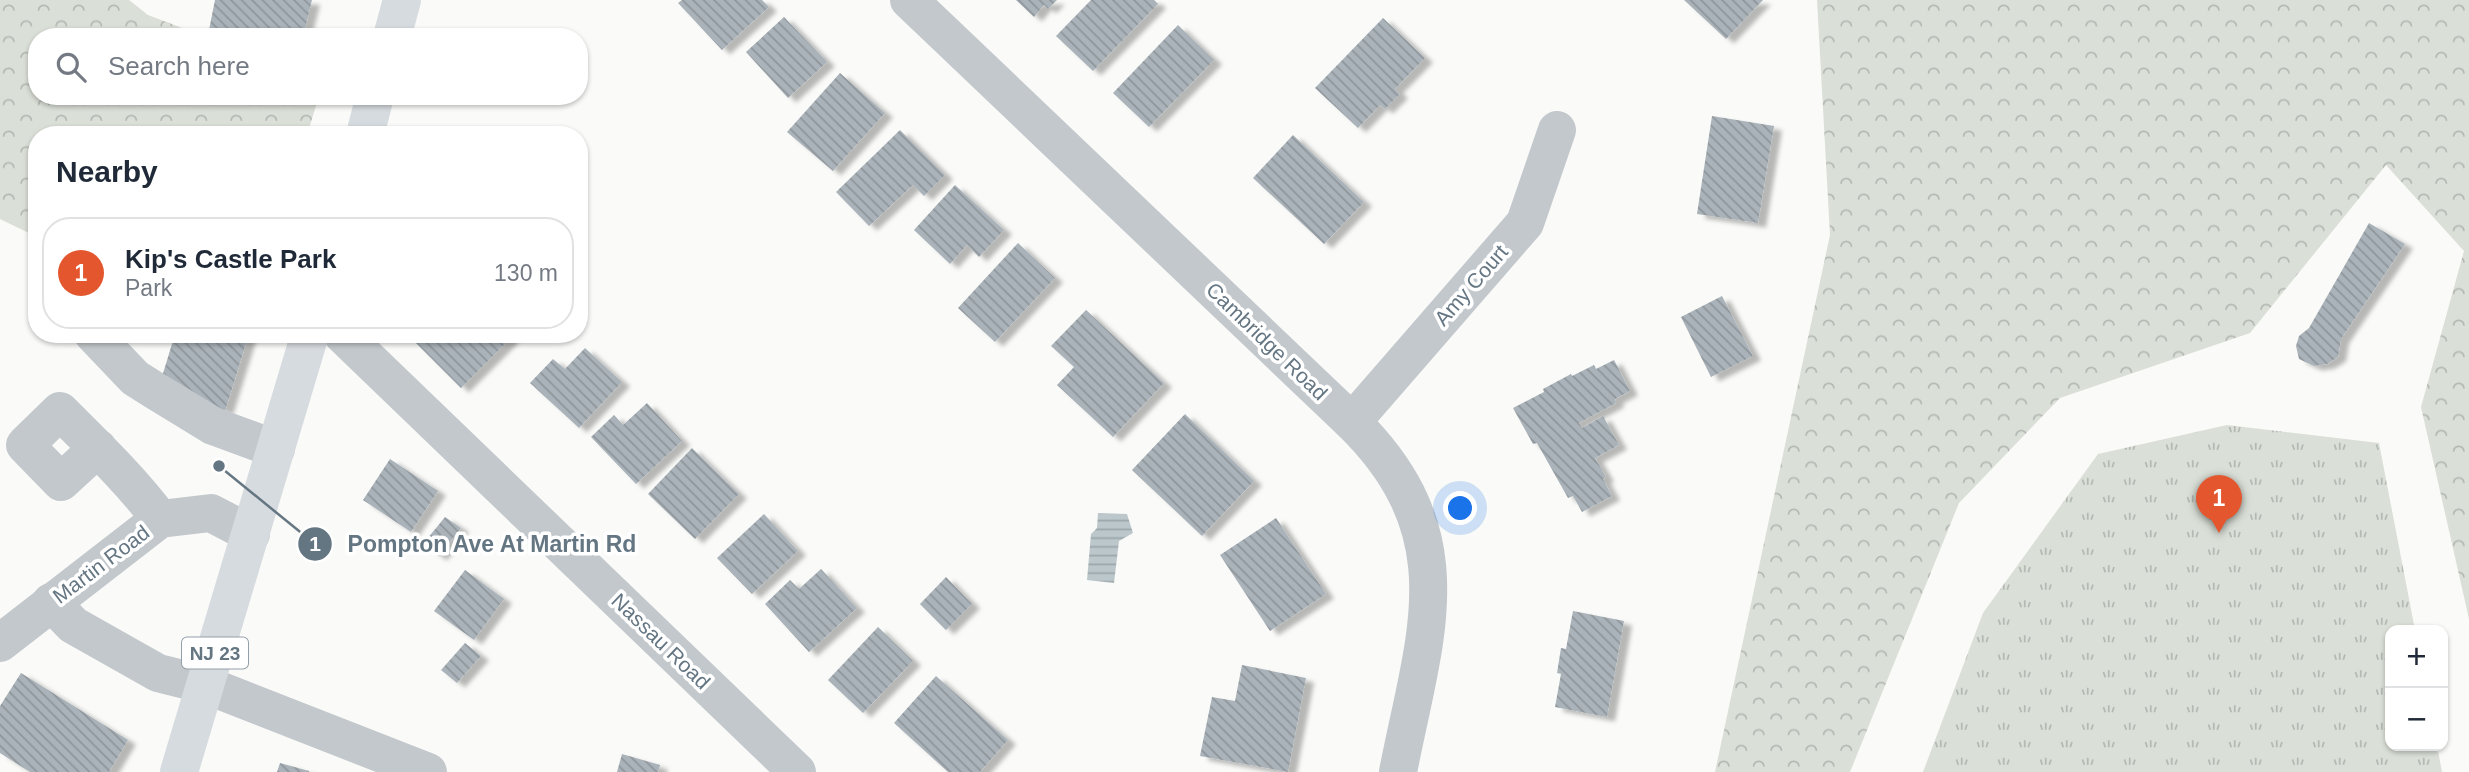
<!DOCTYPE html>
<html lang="en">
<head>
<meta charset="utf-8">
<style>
	body { margin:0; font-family:Helvetica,sans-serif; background:#f6f6f7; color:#1f2937 }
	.controls { position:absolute; right:21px; bottom:21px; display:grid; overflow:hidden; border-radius:14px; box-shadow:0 2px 5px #0004 }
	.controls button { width:63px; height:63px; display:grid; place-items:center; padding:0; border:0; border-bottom:2px solid #e0e1e3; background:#fff; color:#1f2937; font:35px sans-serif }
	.you { position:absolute; left:1461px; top:509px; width:24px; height:24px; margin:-18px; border:5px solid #fff; border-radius:50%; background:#1a73e8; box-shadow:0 0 0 10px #1a73e833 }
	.badge { display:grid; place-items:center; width:46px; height:46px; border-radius:50%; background:#e4572e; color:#fff; font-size:23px; font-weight:700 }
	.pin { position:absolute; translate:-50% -58px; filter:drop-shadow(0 2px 4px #0008) }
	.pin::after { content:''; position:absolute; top:37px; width:24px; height:21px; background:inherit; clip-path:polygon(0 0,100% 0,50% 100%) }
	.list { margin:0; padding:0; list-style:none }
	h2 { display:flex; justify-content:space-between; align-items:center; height:91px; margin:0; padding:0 28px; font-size:30px }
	h2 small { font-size:23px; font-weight:400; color:#747a83 }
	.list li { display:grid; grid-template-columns:46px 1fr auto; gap:21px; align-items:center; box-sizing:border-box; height:112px; margin:0 14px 14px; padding:0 14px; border:2px solid #e0e1e3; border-radius:28px }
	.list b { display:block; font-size:26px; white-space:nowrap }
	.list p { margin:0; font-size:23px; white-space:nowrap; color:#747a83 }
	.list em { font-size:23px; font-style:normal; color:#747a83 }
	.icon { flex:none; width:38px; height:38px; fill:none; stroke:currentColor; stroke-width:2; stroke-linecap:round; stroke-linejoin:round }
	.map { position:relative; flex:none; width:2469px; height:772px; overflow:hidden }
	.search { position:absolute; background:#fff; box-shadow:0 2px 5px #0004; left:28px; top:28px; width:560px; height:77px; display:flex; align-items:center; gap:18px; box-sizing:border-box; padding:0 24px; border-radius:28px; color:#747a83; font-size:26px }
	.panel { position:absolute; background:#fff; box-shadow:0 2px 5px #0004; left:28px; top:126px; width:560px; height:217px; border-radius:28px }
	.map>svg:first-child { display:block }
	.forest { fill:url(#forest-crowns) }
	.park { fill:url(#park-tufts) }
	.water { fill:url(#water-rules) }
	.building { fill:url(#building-back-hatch); filter:url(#shadow) }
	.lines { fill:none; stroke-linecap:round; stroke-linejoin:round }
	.minor { stroke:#c3c8cc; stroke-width:38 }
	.major { stroke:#d6dbdf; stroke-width:38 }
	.labels { text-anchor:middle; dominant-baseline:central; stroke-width:7; stroke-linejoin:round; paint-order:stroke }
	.shield { fill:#fff; stroke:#939fa8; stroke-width:2 }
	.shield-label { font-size:19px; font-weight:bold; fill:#657683 }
	.street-label { font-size:21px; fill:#657683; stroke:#fff }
	.leader { fill:none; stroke:#657683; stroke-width:2.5 }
	.callout-dot { fill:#657683; stroke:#fff; stroke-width:2.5 }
	.mark-label { font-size:21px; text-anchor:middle; font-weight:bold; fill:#fff }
	.callout-label { font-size:23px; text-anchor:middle; font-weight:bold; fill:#657683; stroke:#fff; stroke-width:7; stroke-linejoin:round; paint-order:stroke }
</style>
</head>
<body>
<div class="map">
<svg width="2469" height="772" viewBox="0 0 2469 772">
	<defs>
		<pattern id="forest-crowns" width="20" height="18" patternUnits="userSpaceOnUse" patternTransform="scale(1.75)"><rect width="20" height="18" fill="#dadfd7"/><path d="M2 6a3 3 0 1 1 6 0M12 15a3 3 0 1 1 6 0" fill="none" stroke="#b4b9b4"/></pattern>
		<pattern id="park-tufts" width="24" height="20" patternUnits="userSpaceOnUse" patternTransform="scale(1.75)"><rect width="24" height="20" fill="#dadfd7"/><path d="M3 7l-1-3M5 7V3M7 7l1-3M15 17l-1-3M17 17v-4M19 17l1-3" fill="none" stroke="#b4b9b4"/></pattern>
		<pattern id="water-rules" width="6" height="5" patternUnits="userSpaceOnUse" patternTransform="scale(1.75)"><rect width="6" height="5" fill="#bbc7cb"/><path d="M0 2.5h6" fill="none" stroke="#9ca6aa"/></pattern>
		<pattern id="building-back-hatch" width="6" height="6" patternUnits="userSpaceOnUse" patternTransform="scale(1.75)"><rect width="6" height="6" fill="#aab3b9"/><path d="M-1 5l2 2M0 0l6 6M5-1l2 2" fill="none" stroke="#8e969c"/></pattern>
		<filter id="shadow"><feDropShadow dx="8" dy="4.5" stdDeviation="2" flood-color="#0004"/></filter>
	</defs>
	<rect width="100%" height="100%" fill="#fafaf8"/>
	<!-- forest -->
	<g class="forest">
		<polygon points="0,0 129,0 148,15 206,37 37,37 37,96 319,96 307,135 37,135 37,237 0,219"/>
		<polygon points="1817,0 2469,0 2469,619 2421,407 2464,251 2386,165 2250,333 2060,398 1959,503 1850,772 1715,772 1830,235"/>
	</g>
	<!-- park -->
	<polygon class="park" points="2227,425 2379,443 2415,630 2390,630 2390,746 2437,746 2442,772 1923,772 1983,613 2098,454"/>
	<!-- water -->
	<polygon class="water" points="1098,513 1127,514 1133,533 1119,541 1114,583 1087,580 1091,534 1097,528"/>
	<!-- building -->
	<g class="building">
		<polygon points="215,0 312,0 303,37 238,37 209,30"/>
		<polygon points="682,0 762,0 769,7 722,50 678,3"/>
		<polygon points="1016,0 1057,0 1048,9 1044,5 1034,17"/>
		<polygon points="1091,0 1154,0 1158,4 1093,71 1056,36"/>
		<polygon points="1684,0 1763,0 1726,39"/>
		<polygon points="784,17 827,62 788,98 746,52"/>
		<polygon points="1383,18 1425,58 1395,89 1400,94 1385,109 1380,105 1358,128 1315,88"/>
		<polygon points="1178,25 1214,60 1149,127 1113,93"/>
		<polygon points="840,73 885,113 833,171 787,132"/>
		<polygon points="1712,116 1774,126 1758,223 1697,214"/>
		<polygon points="900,130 945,175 924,196 913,185 869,226 836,192"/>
		<polygon points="1293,135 1364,202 1324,244 1253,178"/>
		<polygon points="955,185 1004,230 979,257 967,245 950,264 914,230"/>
		<polygon points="2369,223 2405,244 2341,339 2338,357 2327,364 2314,366 2299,359 2296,346 2299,336 2309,328"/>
		<polygon points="1018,243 1055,278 995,342 958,308"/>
		<polygon points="1722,296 1753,356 1711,377 1681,317"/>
		<polygon points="1086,310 1164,383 1113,437 1057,385 1074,367 1051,346"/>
		<polygon points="175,334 249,334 225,411 161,380"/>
		<polygon points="413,334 508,334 511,338 461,388 415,342"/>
		<polygon points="585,348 622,382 579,428 530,383 553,359 565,369"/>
		<polygon points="1614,360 1630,391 1615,399 1616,403 1579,423 1582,428 1603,416 1619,445 1595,458 1606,477 1603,479 1612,496 1582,512 1573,496 1568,498 1537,443 1533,444 1513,408 1544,392 1543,389 1571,374 1572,376 1594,365 1596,369"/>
		<polygon points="647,403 682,441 636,484 591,437 614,415 623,425"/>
		<polygon points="1185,414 1254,481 1202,536 1132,470"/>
		<polygon points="692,448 739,494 695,539 648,494"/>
		<polygon points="390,459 438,491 411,532 363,500"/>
		<polygon points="764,514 798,551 752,594 717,558"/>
		<polygon points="445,517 461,528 439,556 423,544"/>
		<polygon points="1276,518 1326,594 1270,631 1220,555"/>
		<polygon points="821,569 857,608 809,652 765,604 790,580 799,589"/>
		<polygon points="465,570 504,599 474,640 434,611"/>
		<polygon points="946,577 972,604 946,630 920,604"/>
		<polygon points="1573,611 1624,621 1607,717 1555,707 1561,674 1557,673 1561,648 1566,649"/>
		<polygon points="878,627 913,661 863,713 828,680"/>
		<polygon points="465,643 481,656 457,683 441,670"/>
		<polygon points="1242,665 1306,678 1288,772 1200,756 1212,697 1235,701"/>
		<polygon points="21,673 128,740 109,772 30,772 0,753 0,706"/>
		<polygon points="936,676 1008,740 980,772 948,772 894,723"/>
		<polygon points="622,754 660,765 658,772 617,772"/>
		<polygon points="280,763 309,771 309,772 277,772"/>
	</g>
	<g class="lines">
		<!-- minor -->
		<g class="minor">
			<path d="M909 0 1352 422C1467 535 1425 634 1398 772"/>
			<polyline points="93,334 135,378 154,390 213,426 276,449"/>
			<polyline points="342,334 797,772"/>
			<polyline points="1352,422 1525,223 1557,130"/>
			<path d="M98 448 61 482 25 445 60 411C95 446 131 480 160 519"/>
			<polyline points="51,602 73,625 158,673 206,685 428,772"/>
			<polyline points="0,643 160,519 211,513 251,534"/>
		</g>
		<!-- major -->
		<g class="major">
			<polyline points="392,37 402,0"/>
			<polyline points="365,135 375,96"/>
			<polyline points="179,772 310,334"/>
		</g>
	</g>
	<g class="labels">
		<!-- shield labels -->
		<rect class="shield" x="182" y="637.5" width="66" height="31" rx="5"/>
		<g class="shield-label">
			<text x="215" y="653">NJ 23</text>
		</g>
		<!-- street labels -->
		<g class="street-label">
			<text transform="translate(1471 285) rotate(-49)">Amy Court</text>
			<text transform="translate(1267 341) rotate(44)">Cambridge Road</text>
			<text transform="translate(101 564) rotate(-37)">Martin Road</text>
			<text transform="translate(661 641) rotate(44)">Nassau Road</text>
		</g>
	</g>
	<!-- callouts -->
	<path class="leader" d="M219 466L315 544"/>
	<g class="callout-dot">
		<circle cx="219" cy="466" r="7"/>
		<circle cx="315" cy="544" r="18"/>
	</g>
	<g class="mark-label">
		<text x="315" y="551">1</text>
	</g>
	<g class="callout-label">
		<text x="492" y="552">Pompton Ave At Martin Rd</text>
	</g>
</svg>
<div class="controls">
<button>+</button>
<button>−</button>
</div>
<div class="you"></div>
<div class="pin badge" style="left:2219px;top:533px">1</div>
<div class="search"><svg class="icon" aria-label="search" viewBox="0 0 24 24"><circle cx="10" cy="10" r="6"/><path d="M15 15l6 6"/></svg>Search here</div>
<section class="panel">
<h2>Nearby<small></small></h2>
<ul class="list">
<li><span class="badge">1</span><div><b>Kip's Castle Park</b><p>Park</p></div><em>130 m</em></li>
</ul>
</section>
</div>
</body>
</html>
